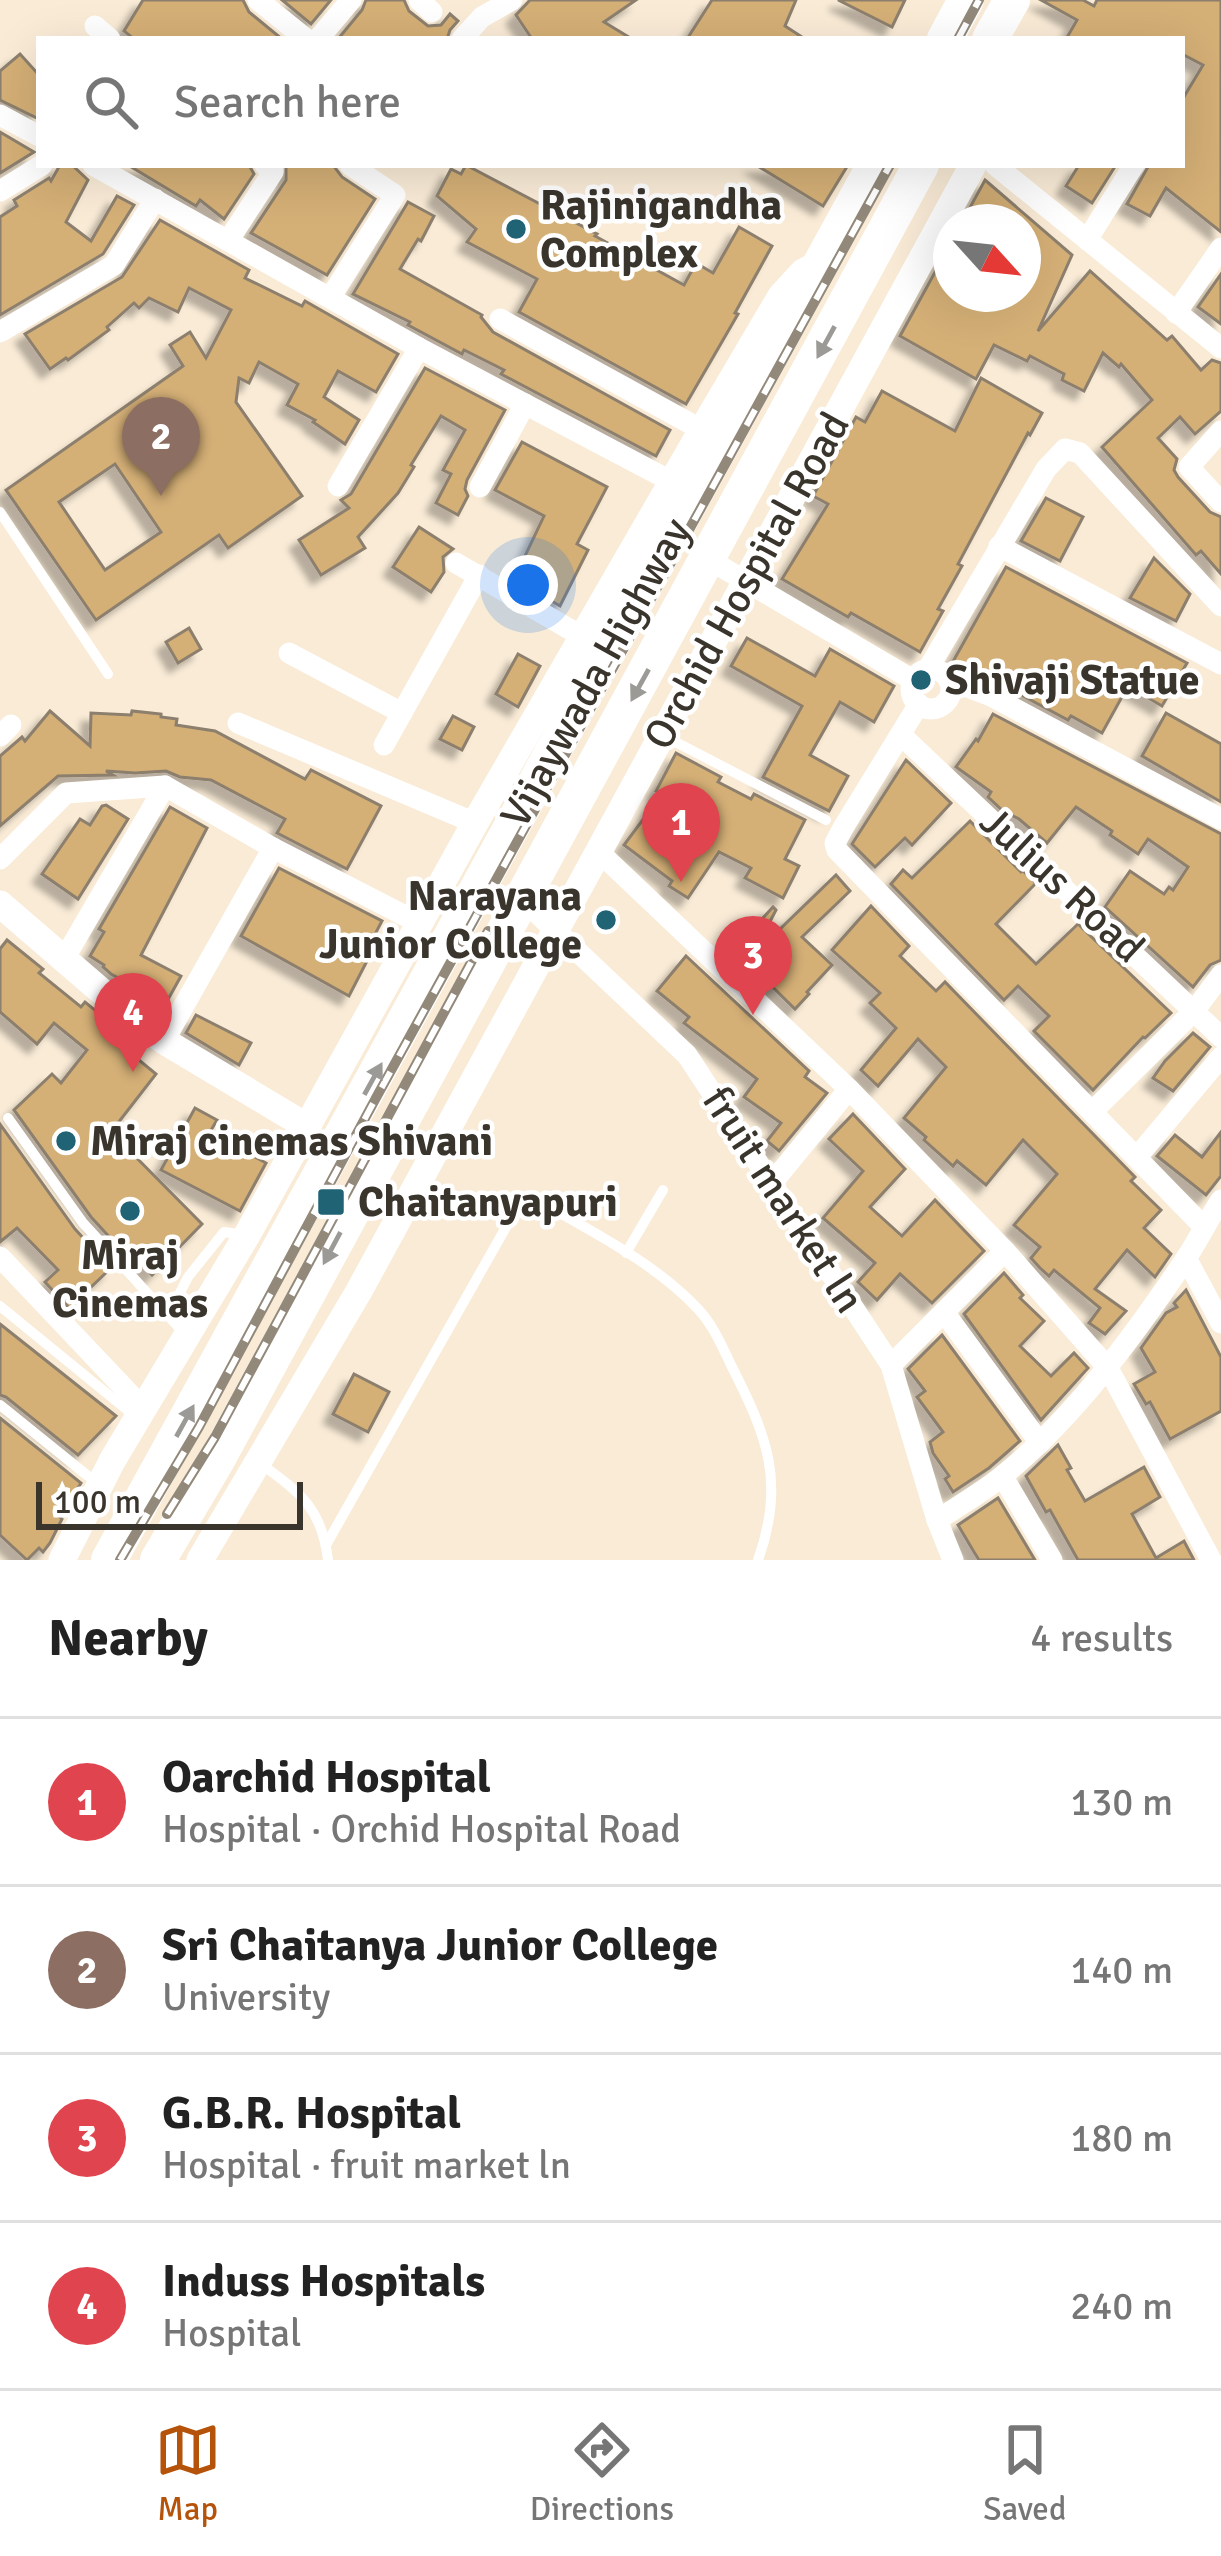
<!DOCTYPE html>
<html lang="en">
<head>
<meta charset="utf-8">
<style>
	body { margin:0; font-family:Signika,sans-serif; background:#f2f2f2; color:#222 }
	.compass { position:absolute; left:933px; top:204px; width:108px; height:108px; border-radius:50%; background:#fff; box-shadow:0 12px 48px #0002; rotate:117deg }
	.scale { position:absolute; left:36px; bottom:30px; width:267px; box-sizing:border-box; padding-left:12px; border:6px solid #39342c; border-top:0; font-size:33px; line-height:42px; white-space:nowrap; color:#39342c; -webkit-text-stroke:9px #fff; paint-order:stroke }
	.you { position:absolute; left:528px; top:585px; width:42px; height:42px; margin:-30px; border:9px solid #fff; border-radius:50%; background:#1a73e8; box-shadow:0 0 0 18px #1a73e833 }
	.badge { display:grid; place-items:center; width:78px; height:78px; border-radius:50%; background:#b45309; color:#fff; font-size:39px; font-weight:700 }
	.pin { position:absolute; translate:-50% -99px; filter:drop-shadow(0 3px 6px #0008) }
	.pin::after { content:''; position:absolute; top:63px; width:42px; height:36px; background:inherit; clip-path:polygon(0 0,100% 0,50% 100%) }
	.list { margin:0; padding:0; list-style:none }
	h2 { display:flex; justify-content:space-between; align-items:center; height:156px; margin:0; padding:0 48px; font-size:51px }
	h2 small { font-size:39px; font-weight:400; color:#767676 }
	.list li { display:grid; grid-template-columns:78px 1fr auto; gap:36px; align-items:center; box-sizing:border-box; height:168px; padding:0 48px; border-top:3px solid #e0e0e0 }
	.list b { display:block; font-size:45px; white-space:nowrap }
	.list p { margin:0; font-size:39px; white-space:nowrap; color:#767676 }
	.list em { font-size:39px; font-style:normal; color:#767676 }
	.icon { flex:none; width:66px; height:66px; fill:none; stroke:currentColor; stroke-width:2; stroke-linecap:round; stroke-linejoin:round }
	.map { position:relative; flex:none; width:1221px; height:1560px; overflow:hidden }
	.search { position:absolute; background:#fff; box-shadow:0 12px 48px #0002; left:36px; right:36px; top:36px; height:132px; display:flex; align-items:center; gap:30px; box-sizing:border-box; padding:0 42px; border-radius:0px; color:#767676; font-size:45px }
	.sheet { height:828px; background:#fff }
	nav { display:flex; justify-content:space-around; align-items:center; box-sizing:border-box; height:168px; border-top:3px solid #e0e0e0; background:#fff; font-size:33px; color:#767676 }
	nav a { display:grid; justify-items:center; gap:6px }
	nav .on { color:#b45309 }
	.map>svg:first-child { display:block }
	.building { fill:#d4af76; stroke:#8c7f6d; stroke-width:3; fill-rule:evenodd; filter:url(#shadow) }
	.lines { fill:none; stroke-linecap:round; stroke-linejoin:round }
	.service { stroke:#fff; stroke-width:10 }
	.minor { stroke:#fff; stroke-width:21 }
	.tertiary { stroke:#fff; stroke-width:27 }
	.trunk { stroke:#fff; stroke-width:36 }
	.rail-casing { stroke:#92897b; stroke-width:10 }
	.rail { stroke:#fff; stroke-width:6; stroke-dasharray:18; stroke-linecap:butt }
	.oneway { fill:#9c9a96 }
	.poi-dot { fill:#1f6375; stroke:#fff; stroke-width:4.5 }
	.labels { text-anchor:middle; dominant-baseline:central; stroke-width:9; stroke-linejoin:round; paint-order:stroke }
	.poi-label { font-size:42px; font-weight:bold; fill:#39342c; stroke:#fff; text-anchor:start }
	.street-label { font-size:42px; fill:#39342c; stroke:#fff }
</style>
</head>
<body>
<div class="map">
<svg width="1221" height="1560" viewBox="0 0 1221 1560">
	<defs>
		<filter id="shadow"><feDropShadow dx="-9" dy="9" stdDeviation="3" flood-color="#0004"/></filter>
	</defs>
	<rect width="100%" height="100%" fill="#f9ebd6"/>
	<!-- building -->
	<g class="building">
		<polygon points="143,0 243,0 249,12 282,39 134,39 124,31"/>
		<polygon points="282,0 331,0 311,24"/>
		<polygon points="366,0 404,0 409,11 428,26 441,25 450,14 458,21 450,30 447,39 338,39 362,10"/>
		<polygon points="530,0 636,0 604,22 632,39 532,39 516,15"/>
		<polygon points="712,0 796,0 785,26 805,39 687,39"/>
		<polygon points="838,0 905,0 892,27"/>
		<polygon points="1041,0 1083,0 1094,6 1097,0 1221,0 1221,232 1166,188 1150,216 1127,204 1149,165 1182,165 1182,100 1203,65 1182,54 1182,39 1066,39 1077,20"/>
		<polygon points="20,54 39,75 39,119 0,100 0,71"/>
		<polygon points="0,132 34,152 0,173"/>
		<polygon points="60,165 72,165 88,180 66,222 91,241 117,196 134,205 103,254 0,315 0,217 17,206 14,200 49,178 51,181"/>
		<polygon points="128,165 249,165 254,174 224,219 200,200 196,206"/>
		<polygon points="286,165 333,165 342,177 375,199 327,275 251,233 286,180"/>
		<polygon points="466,165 597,234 595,236 684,285 696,263 713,273 739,227 772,246 735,313 738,314 686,404 519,312 537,279 467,242 476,229 437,196 451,169 461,174"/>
		<polygon points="756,165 848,165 823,206"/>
		<polygon points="1079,165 1116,165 1092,203 1066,186"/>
		<polygon points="985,180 1072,255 1038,331 1090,271 1167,340 1172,336 1201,370 1212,360 1221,363 1221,411 1195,434 1180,417 1158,438 1177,459 1174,470 1178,477 1210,512 1221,517 1221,574 1201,551 1196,555 1102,447 1152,400 1121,364 1119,367 1103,353 1084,391 1062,380 1064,374 1030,356 1027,361 994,345 976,379 900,336 951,243 951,294 1023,294 1023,222 962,222"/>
		<polygon points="408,202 434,216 421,241 418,239 400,269 482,315 481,317 493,332 670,430 656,456 501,374 504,370 464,350 462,354 408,325 410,322 353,294"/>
		<path d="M160 220 249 270 245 278 302 306 305 301 398 354 376 392 338 371 324 397 359 420 345 444 313 422 315 420 287 405 298 384 259 362 249 383 239 378 236 402 302 496 228 548 219 535 96 620 6 490 183 366 170 345 190 332 206 358 231 310 189 288 178 312 149 298 139 308 134 303 107 327 109 330 68 360 66 358 50 369 25 334 122 277ZM115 464 161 532 105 570 59 502Z"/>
		<polygon points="1221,274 1221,324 1198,307"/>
		<polygon points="425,368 505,410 467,480 465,489 468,496 458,515 436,503 451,474 443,470 465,430 441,416 411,465 414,467 398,493 358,537 365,548 321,575 299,540 349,508 341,500 351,494"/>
		<polygon points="981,378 1042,413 1030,435 1028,433 958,564 962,566 938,609 943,611 920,652 851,613 848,617 782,579 828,504 813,496 856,417 865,422 882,391 955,431"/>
		<polygon points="522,442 607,487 577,544 588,550 560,606 514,579 544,516 495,490"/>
		<polygon points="1046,498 1083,517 1060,561 1021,541"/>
		<polygon points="419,527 453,549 443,557 444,572 431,592 393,567"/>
		<polygon points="1154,558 1190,594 1176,621 1130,598"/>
		<polygon points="1006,567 1187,663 1162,706 1128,686 1102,733 1071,716 1068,720 997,682 951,665"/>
		<polygon points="189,628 201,649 178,663 166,642"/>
		<polygon points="747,638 815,676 830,649 894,686 874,722 840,702 810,755 848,776 829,811 763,777 802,706 731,666"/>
		<polygon points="518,654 540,666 518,707 496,694"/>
		<polygon points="50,711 90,746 91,713 131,715 132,711 161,714 161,717 177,719 176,725 215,731 305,779 311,770 381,806 347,869 277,833 285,819 211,780 180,777 166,771 135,773 106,771 113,775 58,776 0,826 0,756 22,737 25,741"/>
		<polygon points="1166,713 1221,744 1221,802 1142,756"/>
		<polygon points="993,714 1221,834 1221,960 1210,965 1193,987 1105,907 1130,871 1164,894 1169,887 1173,890 1188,867 1148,839 1138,854 1110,835 1112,831 1076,807 1047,843 1019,819 1003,811 988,797 991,792 956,767 976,739 978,741"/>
		<polygon points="453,716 474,727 462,750 440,739"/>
		<polygon points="676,753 721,777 718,782 751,799 754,794 805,820 785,859 799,866 783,898 745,878 751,868 719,852 688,898 669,886 672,881 624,845 662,794 656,791"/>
		<polygon points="906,760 951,803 912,845 905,838 875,867 852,844"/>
		<polygon points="106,805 128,819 78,899 42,874 80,819 90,825 102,806"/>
		<polygon points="170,807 207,828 141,955 181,976 166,1003 111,974 103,967 104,965 90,956 104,932 99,929"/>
		<polygon points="970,821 1021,872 1023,871 1036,883 996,924 1036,964 1078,924 1171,1013 1145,1038 1143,1037 1093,1090 1034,1031 1049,1016 1018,986 1004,1000 891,884 903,870 912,878"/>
		<polygon points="279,868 382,921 363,957 368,959 349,996 241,936"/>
		<polygon points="836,875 850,891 802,937 832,965 807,992 809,994 795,1009 734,949 773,907 776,910 752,956"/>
		<polygon points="871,906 909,946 900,956 936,991 945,982 1135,1177 1131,1181 1161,1210 1144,1228 1171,1254 1155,1277 1127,1250 1095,1289 1126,1311 1105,1334 1089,1323 1100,1308 1054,1270 1049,1276 1040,1268 1031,1258 1040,1247 1014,1225 1057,1174 1023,1140 986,1185 957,1161 953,1166 924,1140 926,1137 904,1118 946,1067 918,1039 878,1086 861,1070 896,1028 870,1003 880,993 832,950"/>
		<polygon points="7,940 43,969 39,973 81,1007 85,1002 106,1019 100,1028 156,1074 111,1132 202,1224 152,1275 129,1252 126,1255 91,1217 14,1110 52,1074 61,1083 87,1050 54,1023 37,1044 0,1012 0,949"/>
		<polygon points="686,956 809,1071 805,1077 827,1093 779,1151 767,1141 781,1123 744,1097 757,1079 684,1023 689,1017 657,991"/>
		<polygon points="196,1015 251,1043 239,1065 186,1033"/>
		<polygon points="1193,1033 1210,1047 1173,1091 1153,1078 1165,1061"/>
		<polygon points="195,1108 217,1120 210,1132 266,1163 240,1211 161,1170"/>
		<polygon points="853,1114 905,1169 870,1207 902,1236 935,1200 984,1251 932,1303 900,1274 877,1300 858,1282 875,1263 823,1218 863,1171 829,1139"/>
		<polygon points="0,1124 75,1229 111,1268 69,1308 45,1282 58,1270 17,1228 0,1242"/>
		<polygon points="1221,1132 1221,1176 1206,1195 1157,1156 1175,1135 1202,1157"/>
		<polygon points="1004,1273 1023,1295 1020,1298 1044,1321 1020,1346 1051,1376 1074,1353 1088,1368 1041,1420 964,1314"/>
		<polygon points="1186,1290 1221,1357 1221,1411 1170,1439 1150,1402 1146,1404 1134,1384 1155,1372 1141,1348 1166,1313 1177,1307 1174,1303"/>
		<polygon points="0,1324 116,1416 78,1455 6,1397 0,1395"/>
		<polygon points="942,1335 1020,1441 989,1468 953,1492 945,1479 949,1476 933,1453 930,1442 943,1432 917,1397 925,1391 908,1369"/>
		<polygon points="354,1374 389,1392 368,1432 333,1414"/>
		<polygon points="0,1418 81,1483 60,1517 62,1519 50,1543 43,1552 39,1548 27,1560 0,1535"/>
		<polygon points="1058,1445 1071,1468 1067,1470 1085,1501 1144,1467 1160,1497 1132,1514 1156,1558 1184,1541 1194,1560 1078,1560 1050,1510 1046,1512 1026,1476"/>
		<polygon points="998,1498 1035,1560 979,1560 974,1552 958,1525"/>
	</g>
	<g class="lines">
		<!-- service -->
		<g class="service">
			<polyline points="0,512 108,674"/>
			<polyline points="664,736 826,820"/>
			<polyline points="8,1118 83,1223 184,1333"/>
			<polyline points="626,1253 663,1190"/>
			<polyline points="0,1306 137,1418"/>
			<polyline points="168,1316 188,1277 224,1232 245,1235"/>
			<polyline points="0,1405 88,1476 101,1482"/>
			<path d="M261 1464C301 1493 322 1509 328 1560"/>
			<path d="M326 1545 518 1206 529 1199 537 1200C592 1232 654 1262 698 1309 713 1325 722 1346 731 1365 767 1436 786 1482 758 1560"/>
		</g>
		<!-- minor -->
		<g class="minor">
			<polyline points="258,0 306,39"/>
			<polyline points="419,0 432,12"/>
			<polyline points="95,26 110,39"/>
			<polyline points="318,39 351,0"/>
			<polyline points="462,39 482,17 512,0"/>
			<polyline points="0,115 39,136"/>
			<polyline points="93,165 419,348 682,487"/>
			<polyline points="995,165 1221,348"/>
			<polyline points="0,191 42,165"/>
			<polyline points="1087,240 1134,165"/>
			<polyline points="228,241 273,172 265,165"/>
			<polyline points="330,298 395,195 350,165"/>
			<polyline points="1176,313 1221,248"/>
			<polyline points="500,319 702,430"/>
			<polyline points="0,332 114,265 155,199"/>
			<polyline points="1221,431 1189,467 1221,502"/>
			<polyline points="338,486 419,348"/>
			<polyline points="480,487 525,404"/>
			<polyline points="999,546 1221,664"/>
			<polyline points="708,559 913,680"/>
			<polyline points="456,563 583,637"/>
			<polyline points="289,653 402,713"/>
			<polyline points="928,669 1046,469 1065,449 1080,453 1221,606"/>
			<circle cx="931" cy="689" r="20"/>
			<polyline points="949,680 991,696 1221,819"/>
			<polyline points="919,704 843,828 835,843 837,850 1203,1226"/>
			<polyline points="238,723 475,823"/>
			<polyline points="901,735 1221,1037"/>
			<polyline points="0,736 11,725"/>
			<polyline points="384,745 479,575"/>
			<polyline points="598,851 849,1089 1005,1251 1108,1368 1211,1560"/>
			<polyline points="0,859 66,793 165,786 273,848 421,924"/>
			<polyline points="521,898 687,1055 891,1365 937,1520 953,1560"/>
			<polyline points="64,959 165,786"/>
			<polyline points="164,1041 273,848"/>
			<polyline points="1093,1111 1195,1010 1221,975"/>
			<polyline points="1137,1157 1221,1057"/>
			<polyline points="772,1183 849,1089"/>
			<polyline points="0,1257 143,1408"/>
			<polyline points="1186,1258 1221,1323"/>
			<polyline points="944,1312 1040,1443"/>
			<polyline points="891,1365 1005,1251"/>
			<polyline points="1003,1477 1052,1560"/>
			<path d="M937 1520C960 1505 985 1491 1006 1473 1076 1415 1132 1338 1183 1263 1197 1243 1207 1221 1221 1200"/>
		</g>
		<!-- tertiary -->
		<g class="tertiary">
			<polyline points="0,904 123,1010 164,1041 306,1126"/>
			<polyline points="62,1560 112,1461 247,1235 475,823 702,430 781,296 803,272 811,268"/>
			<polyline points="200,1560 359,1291 973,165"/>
		</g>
		<!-- trunk -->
		<g class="trunk">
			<polyline points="945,39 966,0"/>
			<polyline points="990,39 1012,0"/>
			<polyline points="109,1560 875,165"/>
			<polyline points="158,1560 218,1458 921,165"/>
		</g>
		<defs>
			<g id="rail">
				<polyline points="958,39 979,0"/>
				<polyline points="167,1514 215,1437 488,931"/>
				<polyline points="120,1560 199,1427 377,1096 890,165"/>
			</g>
		</defs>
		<!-- rail casing -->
		<use href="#rail" class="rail-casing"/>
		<!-- rail -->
		<use href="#rail" class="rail"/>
	</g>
	<!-- one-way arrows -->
	<defs><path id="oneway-solid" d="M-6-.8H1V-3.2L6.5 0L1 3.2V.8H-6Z" transform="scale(3)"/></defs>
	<g class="oneway">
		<use href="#oneway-solid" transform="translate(826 342) rotate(119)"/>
		<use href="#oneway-solid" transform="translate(640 685) rotate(119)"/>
		<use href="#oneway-solid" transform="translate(373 1079) rotate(-61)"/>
		<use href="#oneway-solid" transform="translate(332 1248) rotate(118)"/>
		<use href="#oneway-solid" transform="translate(185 1421) rotate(-61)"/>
	</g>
	<!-- markers -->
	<g class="poi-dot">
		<circle cx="516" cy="229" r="12"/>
		<circle cx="921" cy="680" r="12"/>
		<circle cx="606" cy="920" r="12"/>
		<circle cx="66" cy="1141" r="12"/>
		<rect x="316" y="1187" width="30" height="30" rx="6"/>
		<circle cx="130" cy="1211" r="12"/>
	</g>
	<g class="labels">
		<!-- poi labels -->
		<g class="poi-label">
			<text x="540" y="205">Rajinigandha<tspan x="540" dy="48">Complex</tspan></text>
			<text x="945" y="680">Shivaji Statue</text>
			<text x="582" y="896" text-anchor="end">Narayana<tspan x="582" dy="48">Junior College</tspan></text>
			<text x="90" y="1141">Miraj cinemas Shivani</text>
			<text x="358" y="1202">Chaitanyapuri</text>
			<text x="130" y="1255" text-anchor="middle">Miraj<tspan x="130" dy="48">Cinemas</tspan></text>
		</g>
		<!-- street labels -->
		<g class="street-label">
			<text transform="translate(747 581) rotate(-61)">Orchid Hospital Road</text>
			<text transform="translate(596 673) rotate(-61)">Vijaywada Highway</text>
			<text transform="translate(1062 885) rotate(43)">Julius Road</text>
			<text transform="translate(783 1200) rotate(57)">fruit market ln</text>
		</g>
	</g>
</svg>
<svg class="compass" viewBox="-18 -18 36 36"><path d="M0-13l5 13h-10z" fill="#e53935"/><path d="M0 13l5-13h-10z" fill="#767676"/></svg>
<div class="scale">100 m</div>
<div class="you"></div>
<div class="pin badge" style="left:681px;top:882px;background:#e0444e">1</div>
<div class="pin badge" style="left:161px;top:496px;background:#8d6e63">2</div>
<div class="pin badge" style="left:753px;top:1015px;background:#e0444e">3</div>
<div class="pin badge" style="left:133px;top:1072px;background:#e0444e">4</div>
<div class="search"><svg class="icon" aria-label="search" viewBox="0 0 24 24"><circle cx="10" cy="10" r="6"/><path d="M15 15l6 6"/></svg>Search here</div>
</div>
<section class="sheet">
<h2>Nearby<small>4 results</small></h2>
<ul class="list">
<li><span class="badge" style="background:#e0444e">1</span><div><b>Oarchid Hospital</b><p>Hospital · Orchid Hospital Road</p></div><em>130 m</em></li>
<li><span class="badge" style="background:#8d6e63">2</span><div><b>Sri Chaitanya Junior College</b><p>University</p></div><em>140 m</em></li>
<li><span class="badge" style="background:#e0444e">3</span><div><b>G.B.R. Hospital</b><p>Hospital · fruit market ln</p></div><em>180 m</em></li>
<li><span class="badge" style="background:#e0444e">4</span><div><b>Induss Hospitals</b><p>Hospital</p></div><em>240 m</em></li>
</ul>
</section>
<nav>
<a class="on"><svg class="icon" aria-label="map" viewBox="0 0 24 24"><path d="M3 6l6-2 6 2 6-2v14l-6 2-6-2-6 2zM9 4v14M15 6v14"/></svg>Map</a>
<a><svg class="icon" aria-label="directions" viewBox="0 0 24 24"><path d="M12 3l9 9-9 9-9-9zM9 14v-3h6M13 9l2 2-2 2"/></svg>Directions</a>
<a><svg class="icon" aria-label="saved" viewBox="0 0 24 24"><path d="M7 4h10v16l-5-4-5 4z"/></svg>Saved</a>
</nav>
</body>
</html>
